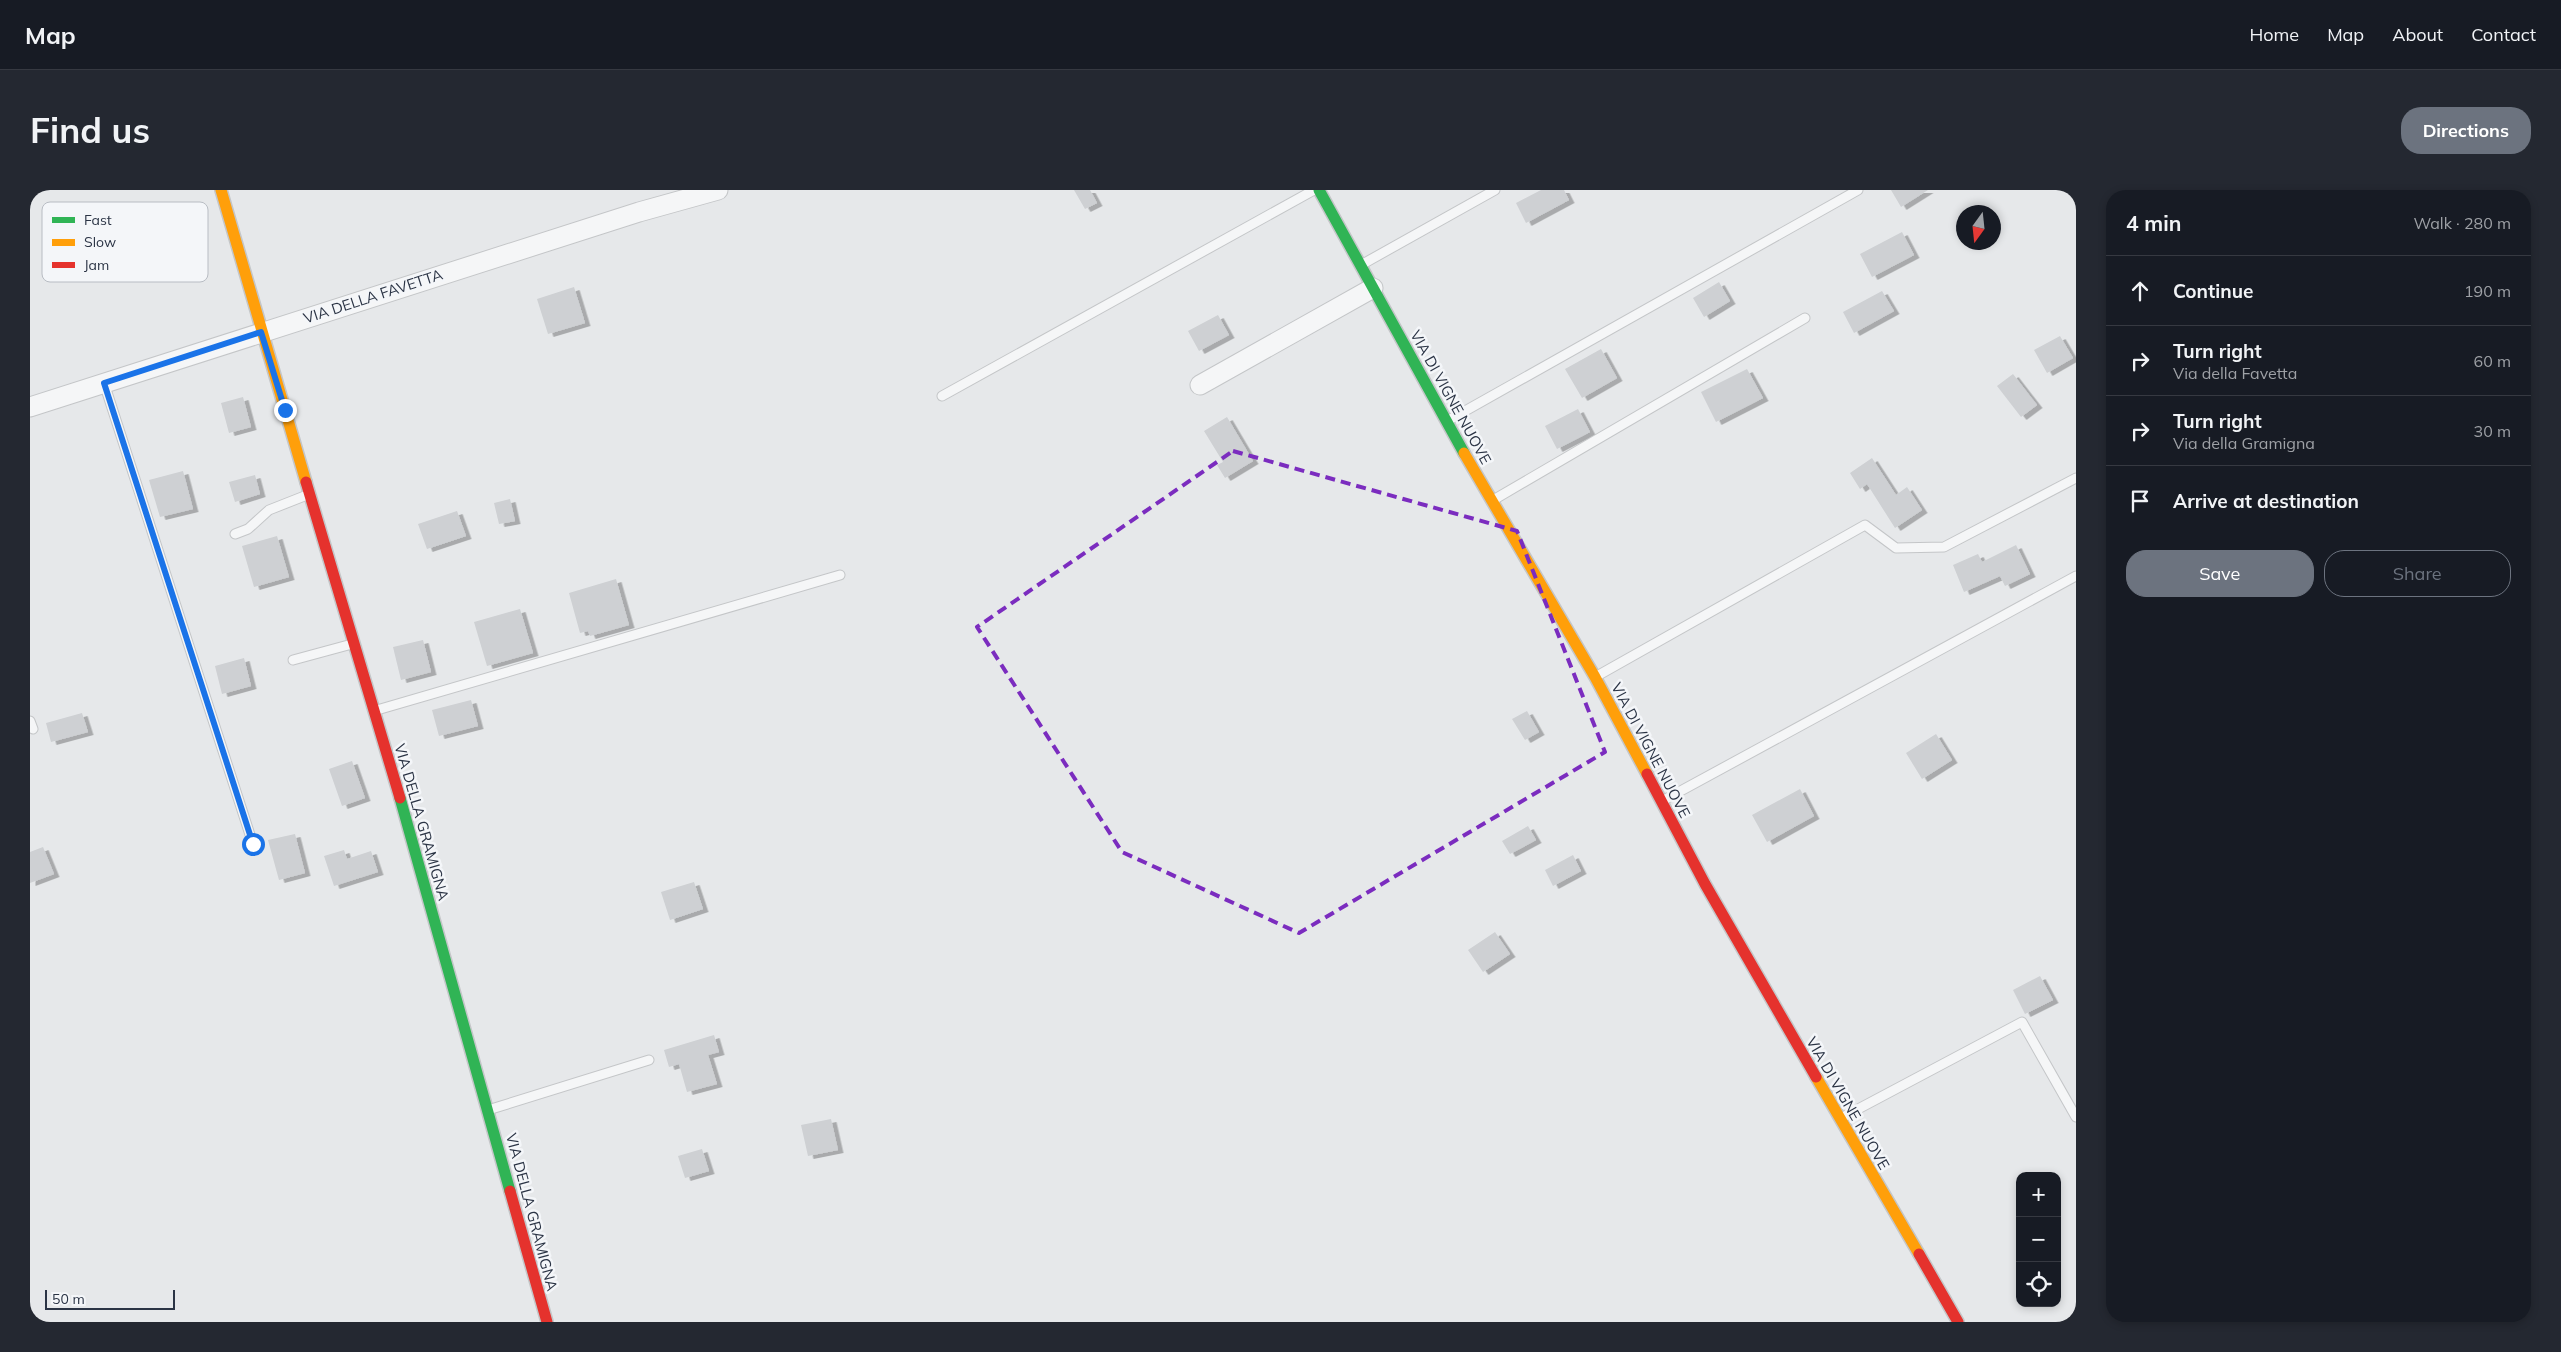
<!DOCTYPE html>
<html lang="en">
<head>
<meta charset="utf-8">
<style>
	body { margin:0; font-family:Mulish,sans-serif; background:#242831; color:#f1f3f6 }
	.controls { position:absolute; right:15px; bottom:15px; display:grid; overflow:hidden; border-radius:10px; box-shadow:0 2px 8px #0003 }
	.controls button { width:45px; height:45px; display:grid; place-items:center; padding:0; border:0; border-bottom:1px solid #363941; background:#171b24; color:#f1f3f6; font:25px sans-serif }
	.compass { position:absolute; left:1926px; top:15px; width:45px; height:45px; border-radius:50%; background:#171b24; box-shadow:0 2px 8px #0003; rotate:195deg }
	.scale { position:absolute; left:15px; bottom:12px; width:130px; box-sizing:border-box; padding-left:5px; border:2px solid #2b3445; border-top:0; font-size:14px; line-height:18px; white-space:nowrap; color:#2b3445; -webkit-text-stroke:4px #f4f6f9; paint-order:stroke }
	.stop { position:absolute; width:15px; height:15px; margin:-11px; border:4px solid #1a73e8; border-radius:50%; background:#fff }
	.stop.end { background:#1a73e8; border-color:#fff; box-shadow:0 1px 5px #0008 }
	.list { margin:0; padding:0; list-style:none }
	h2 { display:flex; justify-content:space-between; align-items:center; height:65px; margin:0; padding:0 20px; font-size:21px }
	h2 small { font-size:16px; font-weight:400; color:#9ea1a6 }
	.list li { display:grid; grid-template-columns:32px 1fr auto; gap:15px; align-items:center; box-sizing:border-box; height:70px; padding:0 20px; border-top:1px solid #363941 }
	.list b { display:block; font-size:19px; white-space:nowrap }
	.list p { margin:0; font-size:16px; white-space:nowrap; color:#9ea1a6 }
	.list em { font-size:16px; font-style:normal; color:#9ea1a6 }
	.actions { display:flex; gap:10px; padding:15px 20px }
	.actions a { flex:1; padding:11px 0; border:1px solid #6c737f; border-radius:20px; text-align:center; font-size:18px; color:#6c737f }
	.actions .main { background:#6c737f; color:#fff }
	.icon { flex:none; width:28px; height:28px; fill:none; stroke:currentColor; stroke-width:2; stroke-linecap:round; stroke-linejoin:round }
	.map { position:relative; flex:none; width:2046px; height:1132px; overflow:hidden; border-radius:20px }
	header { display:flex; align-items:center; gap:30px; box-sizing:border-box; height:70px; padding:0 25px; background:#171b24; border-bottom:1px solid #363941 }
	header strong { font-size:24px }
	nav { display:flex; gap:28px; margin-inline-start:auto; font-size:18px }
	.intro { display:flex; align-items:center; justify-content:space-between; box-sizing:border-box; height:120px; padding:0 30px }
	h1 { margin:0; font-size:35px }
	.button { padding:12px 22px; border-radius:20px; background:#6c737f; color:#fff; font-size:18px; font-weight:700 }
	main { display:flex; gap:30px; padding:0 30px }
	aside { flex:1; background:#171b24; border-radius:20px; box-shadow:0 2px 8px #0003 }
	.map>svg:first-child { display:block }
	.building { fill:#ced0d3; filter:url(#shadow) }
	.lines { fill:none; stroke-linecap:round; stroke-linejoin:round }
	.lane-casing { stroke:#c4c6c8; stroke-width:11 }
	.street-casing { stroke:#c4c6c8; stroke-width:21 }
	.fast-casing { stroke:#c4c6c8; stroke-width:14 }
	.slow-casing { stroke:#c4c6c8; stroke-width:14 }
	.jam-casing { stroke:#c4c6c8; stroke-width:14 }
	.lane { stroke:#f5f6f7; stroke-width:9 }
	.street { stroke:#f5f6f7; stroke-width:19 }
	.fast { stroke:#30b455; stroke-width:11 }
	.slow { stroke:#ff9f0a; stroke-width:11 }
	.jam { stroke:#e5322d; stroke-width:11 }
	.route { stroke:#1a73e8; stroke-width:6 }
	.marked { fill:none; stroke:#7b2cbf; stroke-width:4; stroke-dasharray:10 6; stroke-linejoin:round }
	.labels { text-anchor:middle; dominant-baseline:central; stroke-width:5; stroke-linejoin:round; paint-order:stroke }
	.street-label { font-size:15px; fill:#2b3445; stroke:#f4f6f9 }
	.key { fill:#f4f6f9; stroke:#b8bcc3; stroke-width:1 }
	.key-label { font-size:14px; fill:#2b3445 }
</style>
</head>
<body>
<header>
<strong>Map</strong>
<nav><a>Home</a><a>Map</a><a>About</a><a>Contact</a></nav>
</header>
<div class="intro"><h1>Find us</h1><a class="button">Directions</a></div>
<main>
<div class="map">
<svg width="2046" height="1132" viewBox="0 0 2046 1132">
	<defs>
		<filter id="shadow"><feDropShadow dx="5.5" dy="3" stdDeviation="0" flood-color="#0004"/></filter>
	</defs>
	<rect width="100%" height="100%" fill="#e6e8ea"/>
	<!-- building -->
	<g class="building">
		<polygon points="1044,0 1060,0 1067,13 1055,19"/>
		<polygon points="1511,0 1534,0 1539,10 1496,33 1486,13"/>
		<polygon points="1861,0 1898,0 1871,17"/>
		<polygon points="1872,42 1884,65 1842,87 1830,64"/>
		<polygon points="1689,92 1700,111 1674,127 1663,108"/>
		<polygon points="544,97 555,133 518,144 507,109"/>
		<polygon points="1852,101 1864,121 1824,143 1813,122"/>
		<polygon points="1188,125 1199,145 1169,161 1158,141"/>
		<polygon points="2030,146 2043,168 2017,183 2004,160"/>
		<polygon points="1571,159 1587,188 1552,208 1535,179"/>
		<polygon points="1717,179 1733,208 1686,232 1671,202"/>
		<polygon points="1983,184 2007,215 1991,227 1967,196"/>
		<polygon points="213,207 221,237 199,243 191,213"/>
		<polygon points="1548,219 1560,242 1527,259 1515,236"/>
		<polygon points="1197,227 1223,271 1195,288 1187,275 1193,272 1174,241"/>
		<polygon points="1842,268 1866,305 1877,297 1892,320 1865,338 1837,294 1830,299 1820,283"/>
		<polygon points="153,281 163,319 130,327 119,290"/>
		<polygon points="225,285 230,304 205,312 199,292"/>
		<polygon points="480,309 485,331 469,334 464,313"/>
		<polygon points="427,321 436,346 397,359 388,334"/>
		<polygon points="247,346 259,387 224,397 212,356"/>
		<polygon points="1986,355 2000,384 1975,396 1970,386 1934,402 1923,375 1948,364 1952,372"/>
		<polygon points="586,389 599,435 560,446 558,441 550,443 539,403"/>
		<polygon points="490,419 503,463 457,476 444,432"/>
		<polygon points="393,450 401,482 371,490 363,457"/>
		<polygon points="214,468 221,496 192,504 185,476"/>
		<polygon points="441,510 448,536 409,546 402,520"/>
		<polygon points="1497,521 1509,542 1495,550 1482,529"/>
		<polygon points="52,523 58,542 21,552 16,533"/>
		<polygon points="1906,544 1922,570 1892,589 1876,563"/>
		<polygon points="322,571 335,608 312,616 299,579"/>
		<polygon points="1770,599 1784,626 1737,652 1722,625"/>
		<polygon points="1498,636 1506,650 1480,664 1472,651"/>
		<polygon points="265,644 275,683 249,690 238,650"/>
		<polygon points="13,657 24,684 0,693 0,662"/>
		<polygon points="314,660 317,669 341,661 348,682 304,696 294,666"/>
		<polygon points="1543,665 1551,681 1523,696 1515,680"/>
		<polygon points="664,692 673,719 640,730 631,702"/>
		<polygon points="1465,742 1480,764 1453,782 1438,760"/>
		<polygon points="2010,786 2023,810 1995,824 1983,800"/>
		<polygon points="684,845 689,862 678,865 687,894 657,902 649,874 639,877 634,860"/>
		<polygon points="801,929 808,960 778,966 771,935"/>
		<polygon points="672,959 679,981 655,988 648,966"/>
	</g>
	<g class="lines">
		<defs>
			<g id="lane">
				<polyline points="1331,75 1465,0"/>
				<polyline points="74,193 223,654"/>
				<polyline points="912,206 1284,0"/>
				<polyline points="1419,230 1828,0"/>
				<polyline points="1465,309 1775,128"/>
				<polyline points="205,344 218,339 239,320 277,305"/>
				<polyline points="263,470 322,454"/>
				<polyline points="1567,486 1835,335 1866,358 1914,357 2046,288"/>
				<polyline points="347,520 810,385"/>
				<polyline points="0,531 3,539"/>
				<polyline points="1634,610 2046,386"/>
				<polyline points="458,920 619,870"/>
				<polyline points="1813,927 1992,832 2046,927"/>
			</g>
			<g id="street">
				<polyline points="1170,195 1343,98"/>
				<polyline points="0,217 609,22 688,0"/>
			</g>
			<g id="fast">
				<polyline points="1289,0 1434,263"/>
				<polyline points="370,608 480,1001"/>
			</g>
			<g id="slow">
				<polyline points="191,0 276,292"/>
				<polyline points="1434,263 1565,487 1617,584"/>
				<polyline points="1786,887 1889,1064"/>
			</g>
			<g id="jam">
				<polyline points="276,292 370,608"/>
				<polyline points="1617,584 1675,694 1786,887"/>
				<polyline points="480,1001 517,1132"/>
				<polyline points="1889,1064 1928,1132"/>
			</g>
		</defs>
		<!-- lane casing -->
		<use href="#lane" class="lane-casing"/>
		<!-- street casing -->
		<use href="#street" class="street-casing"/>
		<!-- fast casing -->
		<use href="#fast" class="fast-casing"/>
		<!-- slow casing -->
		<use href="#slow" class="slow-casing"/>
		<!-- jam casing -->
		<use href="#jam" class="jam-casing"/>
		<!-- lane -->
		<use href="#lane" class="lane"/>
		<!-- street -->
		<use href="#street" class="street"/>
		<!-- fast -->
		<use href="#fast" class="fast"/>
		<!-- slow -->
		<use href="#slow" class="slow"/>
		<!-- jam -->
		<use href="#jam" class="jam"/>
	</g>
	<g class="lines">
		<!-- route -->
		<polyline class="route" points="223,654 74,193 231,142 255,220"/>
	</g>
	<!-- marked area -->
	<path class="marked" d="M1203 261 1487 341 1575 562 1269 743 1092 662 947 437Z"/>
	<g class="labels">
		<!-- street labels -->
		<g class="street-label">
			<text transform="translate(343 106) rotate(-18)">VIA DELLA FAVETTA</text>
			<text transform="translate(1421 207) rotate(61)">VIA DI VIGNE NUOVE</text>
			<text transform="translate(1621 560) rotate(62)">VIA DI VIGNE NUOVE</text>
			<text transform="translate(392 632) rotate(74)">VIA DELLA GRAMIGNA</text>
			<text transform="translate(1818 913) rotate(60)">VIA DI VIGNE NUOVE</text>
			<text transform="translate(502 1022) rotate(75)">VIA DELLA GRAMIGNA</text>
		</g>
	</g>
	<!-- legend -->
	<rect x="12" y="12" width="166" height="80" rx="8" class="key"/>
	<rect x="22" y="27" width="23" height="6" fill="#30b455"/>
	<rect x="22" y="49" width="23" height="7" fill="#ff9f0a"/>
	<rect x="22" y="72" width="23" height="6" fill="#e5322d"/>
	<g class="key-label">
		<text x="54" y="35">Fast</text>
		<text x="54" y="57">Slow</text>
		<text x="54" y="80">Jam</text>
	</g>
</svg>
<div class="controls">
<button>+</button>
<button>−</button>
<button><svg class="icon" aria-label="locate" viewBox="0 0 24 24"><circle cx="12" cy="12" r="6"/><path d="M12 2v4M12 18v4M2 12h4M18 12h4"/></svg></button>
</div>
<svg class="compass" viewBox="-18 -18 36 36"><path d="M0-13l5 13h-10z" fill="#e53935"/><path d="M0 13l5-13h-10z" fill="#9ea1a6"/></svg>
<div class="scale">50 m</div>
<div class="stop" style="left:223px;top:654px"></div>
<div class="stop end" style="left:255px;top:220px"></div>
</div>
<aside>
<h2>4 min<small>Walk · 280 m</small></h2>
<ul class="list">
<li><svg class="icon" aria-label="ahead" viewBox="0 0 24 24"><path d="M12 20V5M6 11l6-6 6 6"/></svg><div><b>Continue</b></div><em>190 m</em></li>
<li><svg class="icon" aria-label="right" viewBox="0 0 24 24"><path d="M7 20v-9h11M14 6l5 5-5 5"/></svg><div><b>Turn right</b><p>Via della Favetta</p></div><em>60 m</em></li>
<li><svg class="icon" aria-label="right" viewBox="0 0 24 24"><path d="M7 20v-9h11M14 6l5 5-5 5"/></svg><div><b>Turn right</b><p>Via della Gramigna</p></div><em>30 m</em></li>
<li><svg class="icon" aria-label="arrive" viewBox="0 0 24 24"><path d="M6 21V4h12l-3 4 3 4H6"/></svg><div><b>Arrive at destination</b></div></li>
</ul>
<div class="actions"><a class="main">Save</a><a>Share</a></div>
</aside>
</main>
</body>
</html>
